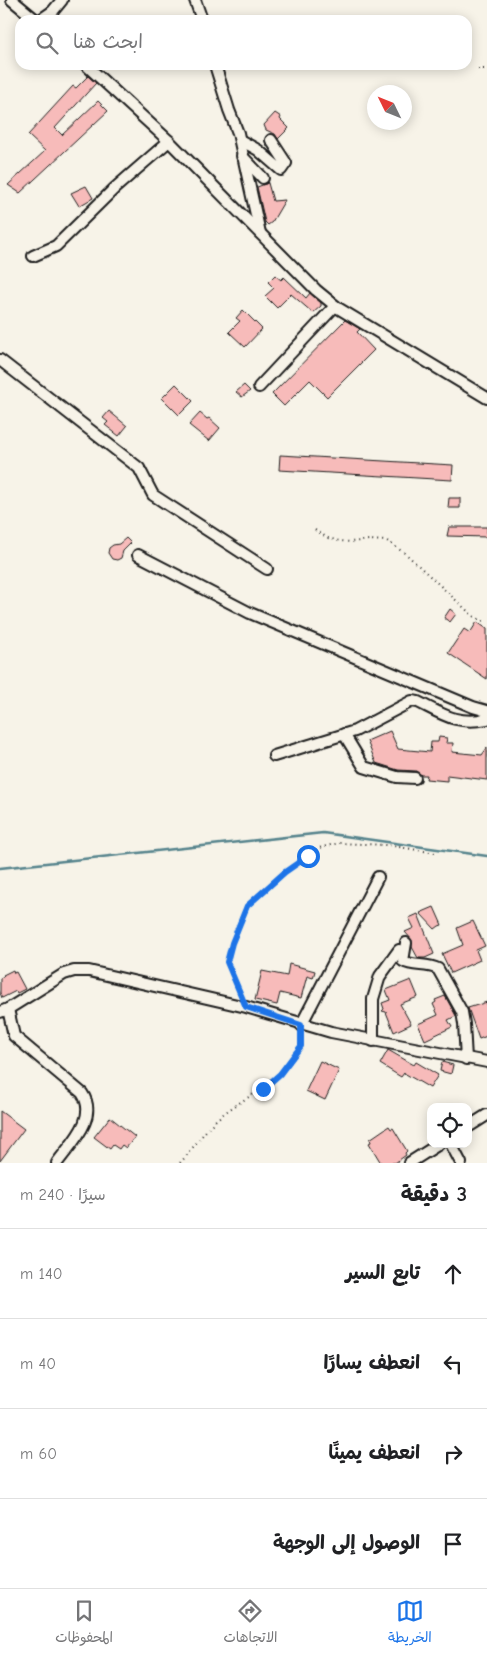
<!DOCTYPE html>
<html lang="ar">
<head>
<meta charset="utf-8">
<style>
	body { margin:0; font-family:"Comic Neue","Playpen Sans Arabic",sans-serif; background:#f6f6f6; color:#202124; direction:rtl }
	.controls { position:absolute; right:15px; bottom:15px; display:grid; overflow:hidden; border-radius:10px; box-shadow:0 2px 12px #0003 }
	.controls button { width:45px; height:45px; display:grid; place-items:center; padding:0; border:0; border-bottom:1px solid #e0e0e0; background:#fff; color:#202124; font:25px sans-serif }
	.compass { position:absolute; left:367px; top:85px; width:45px; height:45px; border-radius:50%; background:#fff; box-shadow:0 2px 12px #0003; rotate:313deg }
	.stop { position:absolute; width:15px; height:15px; margin:-11px; border:4px solid #1a73e8; border-radius:50%; background:#fff }
	.stop.end { background:#1a73e8; border-color:#fff; box-shadow:0 1px 5px #0008 }
	.list { margin:0; padding:0; list-style:none }
	h2 { display:flex; justify-content:space-between; align-items:center; height:65px; margin:0; padding:0 20px; font-size:21px }
	h2 small { font-size:16px; font-weight:400; color:#757577 }
	.list li { display:grid; grid-template-columns:32px 1fr auto; gap:15px; align-items:center; box-sizing:border-box; height:90px; padding:0 20px; border-top:1px solid #e0e0e0 }
	.list b { display:block; font-size:19px; white-space:nowrap }
	.list em { font-size:16px; font-style:normal; color:#757577 }
	.icon { flex:none; width:28px; height:28px; fill:none; stroke:currentColor; stroke-width:2; stroke-linecap:round; stroke-linejoin:round }
	.map { position:relative; flex:none; width:487px; height:1163px; overflow:hidden; direction:ltr }
	.search { position:absolute; background:#fff; box-shadow:0 2px 12px #0003; left:15px; right:15px; top:15px; height:55px; display:flex; align-items:center; gap:12px; box-sizing:border-box; padding:0 18px; border-radius:15px; color:#757577; font-size:19px }
	.sheet { height:425px; background:#fff }
	nav { display:flex; justify-content:space-around; align-items:center; box-sizing:border-box; height:70px; border-top:1px solid #e0e0e0; background:#fff; font-size:14px; color:#757577 }
	nav a { display:grid; justify-items:center; gap:2px }
	nav .on { color:#1a73e8 }
	.map>svg:first-child { display:block }
	.lines { fill:none; stroke-linecap:round; stroke-linejoin:round }
	.stream { stroke:#54838c; stroke-width:2.5 }
	.building { fill:#f7bbba; stroke:#1c1c1c }
	.street-casing { stroke:#1c1c1c; stroke-width:14 }
	.path { stroke:#1c1c1c; stroke-width:2; stroke-dasharray:1 4; stroke-linecap:butt }
	.street { stroke:#f7f3e8; stroke-width:10 }
	.route { stroke:#1a73e8; stroke-width:6 }
</style>
</head>
<body>
<div class="map">
<svg width="487" height="1163" viewBox="0 0 487 1163">
	<rect width="100%" height="100%" fill="#f7f3e8"/>
	<filter id="ink" filterUnits="userSpaceOnUse"><feTurbulence type="fractalNoise" baseFrequency=".02" numOctaves="2"/><feDisplacementMap in="SourceGraphic" scale="10" xChannelSelector="R" yChannelSelector="G"/><feConvolveMatrix kernelMatrix="1 2 1 2 8 2 1 2 1" color-interpolation-filters="sRGB"/></filter>
	<g filter="url(#ink)">
		<g class="lines">
			<!-- stream -->
			<polyline class="stream" points="0,868 323,833 487,856"/>
		</g>
		<!-- building -->
		<g class="building">
			<polygon points="88,76 96,83 55,128 62,135 98,101 108,111 20,193 8,185 45,151 28,135 73,86 76,88"/>
			<polygon points="275,113 281,117 280,119 289,128 278,139 275,134 266,130 264,125"/>
			<polygon points="268,183 273,201 285,200 272,222 268,225 265,222 257,187"/>
			<polygon points="86,186 93,198 79,206 71,193"/>
			<polygon points="275,275 281,280 284,277 306,298 310,293 321,303 321,306 313,313 291,294 277,308 265,296 274,288 268,282"/>
			<polygon points="243,310 262,329 245,347 229,332 240,321 236,318"/>
			<polygon points="345,320 360,329 357,332 374,350 327,397 310,380 284,406 272,394"/>
			<polygon points="176,384 193,401 179,415 162,398"/>
			<polygon points="244,385 250,391 242,397 236,392"/>
			<polygon points="109,411 127,426 119,436 105,425 108,422 103,418"/>
			<polygon points="200,413 207,419 209,418 220,428 209,441 189,425"/>
			<polygon points="280,455 453,465 452,480 279,470"/>
			<polygon points="449,498 460,498 460,508 448,508"/>
			<polygon points="449,527 487,527 487,537 447,536"/>
			<polygon points="126,538 131,543 123,551 121,558 117,560 112,559 108,553 109,548 113,545 119,544"/>
			<polygon points="450,609 456,614 450,622 444,618"/>
			<polygon points="477,622 487,629 487,679 448,653 464,629 470,633"/>
			<polygon points="390,731 398,749 430,752 431,742 438,742 439,737 447,738 446,743 453,743 452,752 482,755 487,748 487,780 447,775 447,781 426,779 427,775 421,775 416,771 398,770 376,763 367,741"/>
			<polygon points="434,907 442,925 439,926 435,929 420,913"/>
			<polygon points="418,914 434,954 425,958 418,958 412,947 412,940 405,932 414,928 409,918"/>
			<polygon points="473,921 485,946 476,950 480,960 451,973 442,954 463,945 457,928"/>
			<polygon points="289,964 315,971 313,978 307,976 301,998 280,993 277,1005 255,1000 262,971 287,976"/>
			<polygon points="13,970 14,973 16,972 25,989 17,993 16,991 2,998 0,993 0,978 4,976 3,975"/>
			<polygon points="411,980 418,997 400,1004 411,1024 394,1032 386,1012 382,1011 384,1009 382,1003 390,1000 386,990"/>
			<polygon points="445,996 455,1014 456,1016 448,1020 452,1027 425,1040 418,1024 438,1015 433,1004 436,1002 435,1000"/>
			<polygon points="487,1002 487,1036 479,1039 468,1008"/>
			<polygon points="388,1050 414,1065 416,1062 438,1075 430,1088 404,1073 401,1077 380,1064"/>
			<polygon points="320,1061 339,1070 325,1100 306,1091"/>
			<polygon points="442,1062 453,1065 451,1074 440,1071"/>
			<polygon points="0,1111 24,1129 0,1161"/>
			<polygon points="110,1117 135,1137 126,1148 122,1145 119,1149 113,1145 110,1149 94,1137"/>
			<polygon points="389,1126 391,1129 393,1128 407,1151 405,1153 406,1155 395,1163 381,1163 369,1143 371,1142 370,1139"/>
		</g>
		<g class="lines">
			<defs>
				<g id="street">
					<polyline points="12,0 36,20"/>
					<polyline points="195,0 202,20"/>
					<polyline points="40,20 53,11 62,0"/>
					<polyline points="86,65 169,141 316,290 338,308 487,398"/>
					<polyline points="215,65 229,110 238,133 260,233"/>
					<polyline points="240,140 258,150 281,170 286,163 271,140"/>
					<polyline points="242,156 263,178"/>
					<polyline points="33,256 56,246 115,188 169,141"/>
					<polyline points="0,360 139,468 153,495 267,569"/>
					<polyline points="259,387 335,306"/>
					<polyline points="138,555 250,613 473,707 487,711"/>
					<polyline points="344,734 364,767 397,777 415,778"/>
					<path d="M274 756 355 731 412 701 418 702C444 715 457 725 487 719"/>
					<path d="M406 943 403 961C413 967 427 963 438 969L462 1012 464 1024 466 1059"/>
					<path d="M8 1009 14 1036 82 1093C99 1118 71 1143 57 1163"/>
					<polyline points="0,1012 8,1009 64,974 74,971 89,971 246,1007 331,1032 487,1062"/>
					<polyline points="301,1025 378,877"/>
					<polyline points="373,1041 373,999 380,976 399,950"/>
					<polyline points="468,1127 487,1115"/>
					<polyline points="451,1144 461,1163"/>
					<polyline points="409,1163 439,1144"/>
				</g>
			</defs>
			<!-- street casing -->
			<use href="#street" class="street-casing"/>
			<!-- path -->
			<g class="path">
				<polyline points="478,69 487,69"/>
				<polyline points="315,530 328,538 339,541 351,542 369,540 387,541 406,554 473,616 487,623"/>
				<polyline points="241,996 227,962 232,943 247,906 285,872 319,848 339,843 387,845 436,853"/>
				<path d="M180 1163C192 1150 202 1134 215 1121 240 1098 267 1092 290 1062 298 1050 301 1049 301 1034"/>
			</g>
			<!-- street -->
			<use href="#street" class="street"/>
		</g>
	</g>
	<g class="lines" filter="url(#ink)">
		<!-- route -->
		<polyline class="route" points="263,1089 280,1074 301,1046 301,1025 246,1007 227,962 232,943 247,906 285,872 308,856"/>
	</g>
</svg>
<div class="controls">
<button><svg class="icon" aria-label="locate" viewBox="0 0 24 24"><circle cx="12" cy="12" r="6"/><path d="M12 2v4M12 18v4M2 12h4M18 12h4"/></svg></button>
</div>
<svg class="compass" viewBox="-18 -18 36 36"><path d="M0-13l5 13h-10z" fill="#e53935"/><path d="M0 13l5-13h-10z" fill="#757577"/></svg>
<div class="stop" style="left:308px;top:856px"></div>
<div class="stop end" style="left:263px;top:1089px"></div>
<div class="search"><svg class="icon" aria-label="search" viewBox="0 0 24 24"><circle cx="10" cy="10" r="6"/><path d="M15 15l6 6"/></svg>ابحث هنا</div>
</div>
<section class="sheet">
<h2>3 دقيقة<small>سيرًا · 240 m</small></h2>
<ul class="list">
<li><svg class="icon" aria-label="ahead" viewBox="0 0 24 24"><path d="M12 20V5M6 11l6-6 6 6"/></svg><div><b>تابع السير</b></div><em>140 m</em></li>
<li><svg class="icon" aria-label="left" viewBox="0 0 24 24"><path d="M17 20v-9H6M10 6l-5 5 5 5"/></svg><div><b>انعطف يسارًا</b></div><em>40 m</em></li>
<li><svg class="icon" aria-label="right" viewBox="0 0 24 24"><path d="M7 20v-9h11M14 6l5 5-5 5"/></svg><div><b>انعطف يمينًا</b></div><em>60 m</em></li>
<li><svg class="icon" aria-label="arrive" viewBox="0 0 24 24"><path d="M6 21V4h12l-3 4 3 4H6"/></svg><div><b>الوصول إلى الوجهة</b></div></li>
</ul>
</section>
<nav>
<a class="on"><svg class="icon" aria-label="map" viewBox="0 0 24 24"><path d="M3 6l6-2 6 2 6-2v14l-6 2-6-2-6 2zM9 4v14M15 6v14"/></svg>الخريطة</a>
<a><svg class="icon" aria-label="directions" viewBox="0 0 24 24"><path d="M12 3l9 9-9 9-9-9zM9 14v-3h6M13 9l2 2-2 2"/></svg>الاتجاهات</a>
<a><svg class="icon" aria-label="saved" viewBox="0 0 24 24"><path d="M7 4h10v16l-5-4-5 4z"/></svg>المحفوظات</a>
</nav>
</body>
</html>
